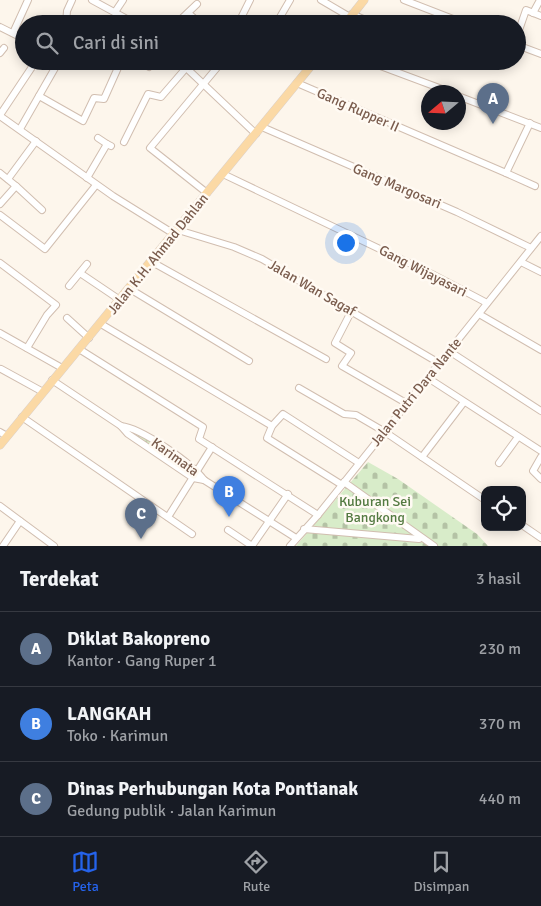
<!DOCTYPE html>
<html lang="id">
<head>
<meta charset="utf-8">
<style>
	body { margin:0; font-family:Signika,sans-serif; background:#20242c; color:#f1f3f6 }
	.controls { position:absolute; right:15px; bottom:15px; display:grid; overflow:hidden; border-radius:10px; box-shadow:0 2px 12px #0003 }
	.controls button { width:45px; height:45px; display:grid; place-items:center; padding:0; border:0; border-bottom:1px solid #363941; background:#171b24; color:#f1f3f6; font:25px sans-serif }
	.compass { position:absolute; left:421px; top:85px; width:45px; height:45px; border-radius:50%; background:#171b24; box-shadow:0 2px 12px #0003; rotate:251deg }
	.you { position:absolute; left:345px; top:242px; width:18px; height:18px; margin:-12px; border:4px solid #fff; border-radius:50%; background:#1a73e8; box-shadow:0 0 0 8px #1a73e833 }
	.badge { display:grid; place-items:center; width:32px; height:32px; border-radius:50%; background:#2563eb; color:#fff; font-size:16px; font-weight:700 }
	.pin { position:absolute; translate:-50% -41px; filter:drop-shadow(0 1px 2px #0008) }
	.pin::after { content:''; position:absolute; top:26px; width:18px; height:15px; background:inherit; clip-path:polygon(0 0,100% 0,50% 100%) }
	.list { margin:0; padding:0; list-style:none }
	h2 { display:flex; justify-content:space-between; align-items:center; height:65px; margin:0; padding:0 20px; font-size:21px }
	h2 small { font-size:16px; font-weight:400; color:#9ea1a6 }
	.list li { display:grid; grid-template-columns:32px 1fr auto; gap:15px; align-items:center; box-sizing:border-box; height:75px; padding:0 20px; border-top:1px solid #363941 }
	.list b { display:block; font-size:19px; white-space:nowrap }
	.list p { margin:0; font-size:16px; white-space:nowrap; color:#9ea1a6 }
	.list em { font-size:16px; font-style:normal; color:#9ea1a6 }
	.icon { flex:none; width:28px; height:28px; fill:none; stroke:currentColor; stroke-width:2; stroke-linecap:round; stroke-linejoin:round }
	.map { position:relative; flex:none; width:541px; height:546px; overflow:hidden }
	.search { position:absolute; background:#171b24; box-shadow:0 2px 12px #0003; left:15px; right:15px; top:15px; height:55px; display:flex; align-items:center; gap:12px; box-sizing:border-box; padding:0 18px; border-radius:28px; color:#9ea1a6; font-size:19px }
	.sheet { height:290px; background:#171b24 }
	nav { display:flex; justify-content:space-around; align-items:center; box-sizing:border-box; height:70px; border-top:1px solid #363941; background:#171b24; font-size:14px; color:#9ea1a6 }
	nav a { display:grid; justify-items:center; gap:2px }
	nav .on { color:#2563eb }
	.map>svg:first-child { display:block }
	.cemetery { fill:url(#cemetery-stones) }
	.garden { fill:url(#garden-furrows) }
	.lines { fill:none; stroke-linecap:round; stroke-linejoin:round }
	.minor-casing { stroke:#d1beb0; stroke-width:8 }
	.major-casing { stroke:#dad1cd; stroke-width:9 }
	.minor { stroke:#fff; stroke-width:6 }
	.major { stroke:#fbd9a5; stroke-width:8 }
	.labels { text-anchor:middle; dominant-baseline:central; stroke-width:5; stroke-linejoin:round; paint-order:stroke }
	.street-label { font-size:14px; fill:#7a5c4d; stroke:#fffaf3 }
	.park-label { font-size:14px; fill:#537a41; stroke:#fffaf3 }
</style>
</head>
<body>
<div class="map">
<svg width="541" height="546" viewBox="0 0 541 546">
	<defs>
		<pattern id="cemetery-stones" width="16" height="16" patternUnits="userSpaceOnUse" patternTransform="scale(1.25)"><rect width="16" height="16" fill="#d8ecc9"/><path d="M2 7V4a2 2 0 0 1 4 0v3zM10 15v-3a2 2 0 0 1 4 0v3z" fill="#b4c2a5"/></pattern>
		<pattern id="garden-furrows" width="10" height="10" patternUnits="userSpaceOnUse" patternTransform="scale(1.25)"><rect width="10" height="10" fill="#d8ecc9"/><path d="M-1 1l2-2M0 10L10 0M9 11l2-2" fill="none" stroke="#b4c2a5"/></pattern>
	</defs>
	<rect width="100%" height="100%" fill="#fdf6ec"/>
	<!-- cemetery -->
	<polygon class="cemetery" points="368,462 398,479 477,534 488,546 296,546"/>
	<!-- garden -->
	<polygon class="garden" points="127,429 132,429 190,467 191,471 187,471 130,434"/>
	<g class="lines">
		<defs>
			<g id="minor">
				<polyline points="92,0 136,24"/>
				<polyline points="321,0 350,17"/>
				<polyline points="404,0 466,24"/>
				<polyline points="115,12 123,0"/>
				<polyline points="188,13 201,24"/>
				<polyline points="533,13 540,0"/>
				<polyline points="352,14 374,24"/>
				<polyline points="66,24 67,11 72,0"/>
				<polyline points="176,24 197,4"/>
				<polyline points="238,24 250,0"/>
				<polyline points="276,24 290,0"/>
				<polyline points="0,27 24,39"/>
				<polyline points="13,33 28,0"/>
				<polyline points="517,36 526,10 541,16"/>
				<polyline points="517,45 541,54"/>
				<polyline points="0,53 4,48"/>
				<polyline points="179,61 256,134"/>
				<polyline points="367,61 450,92"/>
				<polyline points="149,67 154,61"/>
				<polyline points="297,83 506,173 530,123"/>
				<polyline points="39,96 83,121 94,98 104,99 121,61"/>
				<polyline points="458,96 541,128"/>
				<polyline points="0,115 36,61"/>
				<polyline points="0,116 113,196 174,234"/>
				<polyline points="262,127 457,212 531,248"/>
				<polyline points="20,129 59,61"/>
				<polyline points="98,138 107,144"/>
				<polyline points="124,142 148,94 161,97 186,68"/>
				<polyline points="0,173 16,186"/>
				<polyline points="506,173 535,186"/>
				<polyline points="223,174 432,274 487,303"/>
				<polyline points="87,178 107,144 111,146"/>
				<polyline points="8,179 36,141"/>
				<polyline points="207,193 150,148 220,64 218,61"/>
				<polyline points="0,204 16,186 42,210"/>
				<polyline points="0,215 45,249 96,185"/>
				<polyline points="178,230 234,247 262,259 439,363"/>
				<polyline points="152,262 326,359"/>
				<polyline points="521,262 541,272"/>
				<polyline points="0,263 56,305 47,315 27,348"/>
				<polyline points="80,273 120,300"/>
				<polyline points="69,286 87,264"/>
				<polyline points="130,289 249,361"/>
				<polyline points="351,312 335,343 351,353 342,366 406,403"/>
				<polyline points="479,314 541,350"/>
				<polyline points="67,318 89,338"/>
				<polyline points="101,324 272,426"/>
				<polyline points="0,333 62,368"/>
				<polyline points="79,349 203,427 199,439 318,515"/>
				<polyline points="449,351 541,411"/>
				<polyline points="1,369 43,392"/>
				<polyline points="428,378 541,451"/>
				<path d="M52 380 121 426C141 428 192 463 204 480L296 538"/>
				<polyline points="299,388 344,414 356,415 385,432 485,500"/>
				<polyline points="22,417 192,534"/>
				<polyline points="121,426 128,434 193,478 204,480"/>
				<polyline points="0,432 7,436"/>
				<polyline points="422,457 464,402"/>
				<polyline points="541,457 533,471 541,479"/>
				<polyline points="499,463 518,437"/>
				<polyline points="344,482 434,546"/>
				<polyline points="342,485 267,438 272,426 283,414 359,463"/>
				<polyline points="0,506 54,546"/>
				<polyline points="168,517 212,447"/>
				<polyline points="522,525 541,538"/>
				<polyline points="304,529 419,539"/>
				<polyline points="228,530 252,546"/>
				<polyline points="3,546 20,521"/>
				<polyline points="252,546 288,494"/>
				<polyline points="290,546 318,515 541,236"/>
			</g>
			<g id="major">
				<polyline points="345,24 364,0"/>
				<polyline points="0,445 315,61"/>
			</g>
		</defs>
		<!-- minor casing -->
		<use href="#minor" class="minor-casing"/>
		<!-- major casing -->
		<use href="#major" class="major-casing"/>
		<!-- minor -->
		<use href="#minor" class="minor"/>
		<!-- major -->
		<use href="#major" class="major"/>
	</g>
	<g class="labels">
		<!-- street labels -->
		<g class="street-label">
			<text transform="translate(358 110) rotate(24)">Gang Rupper II</text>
			<text transform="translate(397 186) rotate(23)">Gang Margosari</text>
			<text transform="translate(158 254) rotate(-51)">Jalan K.H. Ahmad Dahlan</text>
			<text transform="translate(423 271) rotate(27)">Gang Wijayasari</text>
			<text transform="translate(312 288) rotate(30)">Jalan Wan Sagaf</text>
			<text transform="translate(416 392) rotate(-51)">Jalan Putri Dara Nante</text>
			<text transform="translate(175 457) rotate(36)">Karimata</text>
		</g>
		<!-- park labels -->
		<g class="park-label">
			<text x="375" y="501">Kuburan Sei<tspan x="375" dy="16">Bangkong</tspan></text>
		</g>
	</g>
</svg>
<div class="controls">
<button><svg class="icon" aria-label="locate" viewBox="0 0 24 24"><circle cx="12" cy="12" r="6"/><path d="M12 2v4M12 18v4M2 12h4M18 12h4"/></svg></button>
</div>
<svg class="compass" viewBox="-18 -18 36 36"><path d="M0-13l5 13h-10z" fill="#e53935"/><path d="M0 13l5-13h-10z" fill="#9ea1a6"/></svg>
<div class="you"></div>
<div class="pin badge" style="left:493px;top:124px;background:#5c6f8a">A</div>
<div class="pin badge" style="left:229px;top:517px;background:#3f7fe0">B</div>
<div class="pin badge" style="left:141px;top:539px;background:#5c6f8a">C</div>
<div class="search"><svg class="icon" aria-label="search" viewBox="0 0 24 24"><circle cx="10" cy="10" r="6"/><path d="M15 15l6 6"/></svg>Cari di sini</div>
</div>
<section class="sheet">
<h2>Terdekat<small>3 hasil</small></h2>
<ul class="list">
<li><span class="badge" style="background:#5c6f8a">A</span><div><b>Diklat Bakopreno</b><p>Kantor · Gang Ruper 1</p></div><em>230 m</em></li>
<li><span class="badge" style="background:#3f7fe0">B</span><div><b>LANGKAH</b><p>Toko · Karimun</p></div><em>370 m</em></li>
<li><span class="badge" style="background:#5c6f8a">C</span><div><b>Dinas Perhubungan Kota Pontianak</b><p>Gedung publik · Jalan Karimun</p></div><em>440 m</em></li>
</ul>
</section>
<nav>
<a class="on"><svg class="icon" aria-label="map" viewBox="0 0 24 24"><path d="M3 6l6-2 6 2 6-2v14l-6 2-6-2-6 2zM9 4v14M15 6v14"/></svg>Peta</a>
<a><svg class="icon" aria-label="directions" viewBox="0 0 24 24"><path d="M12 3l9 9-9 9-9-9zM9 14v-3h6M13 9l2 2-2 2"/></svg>Rute</a>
<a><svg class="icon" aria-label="saved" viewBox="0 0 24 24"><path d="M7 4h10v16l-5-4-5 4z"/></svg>Disimpan</a>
</nav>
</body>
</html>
